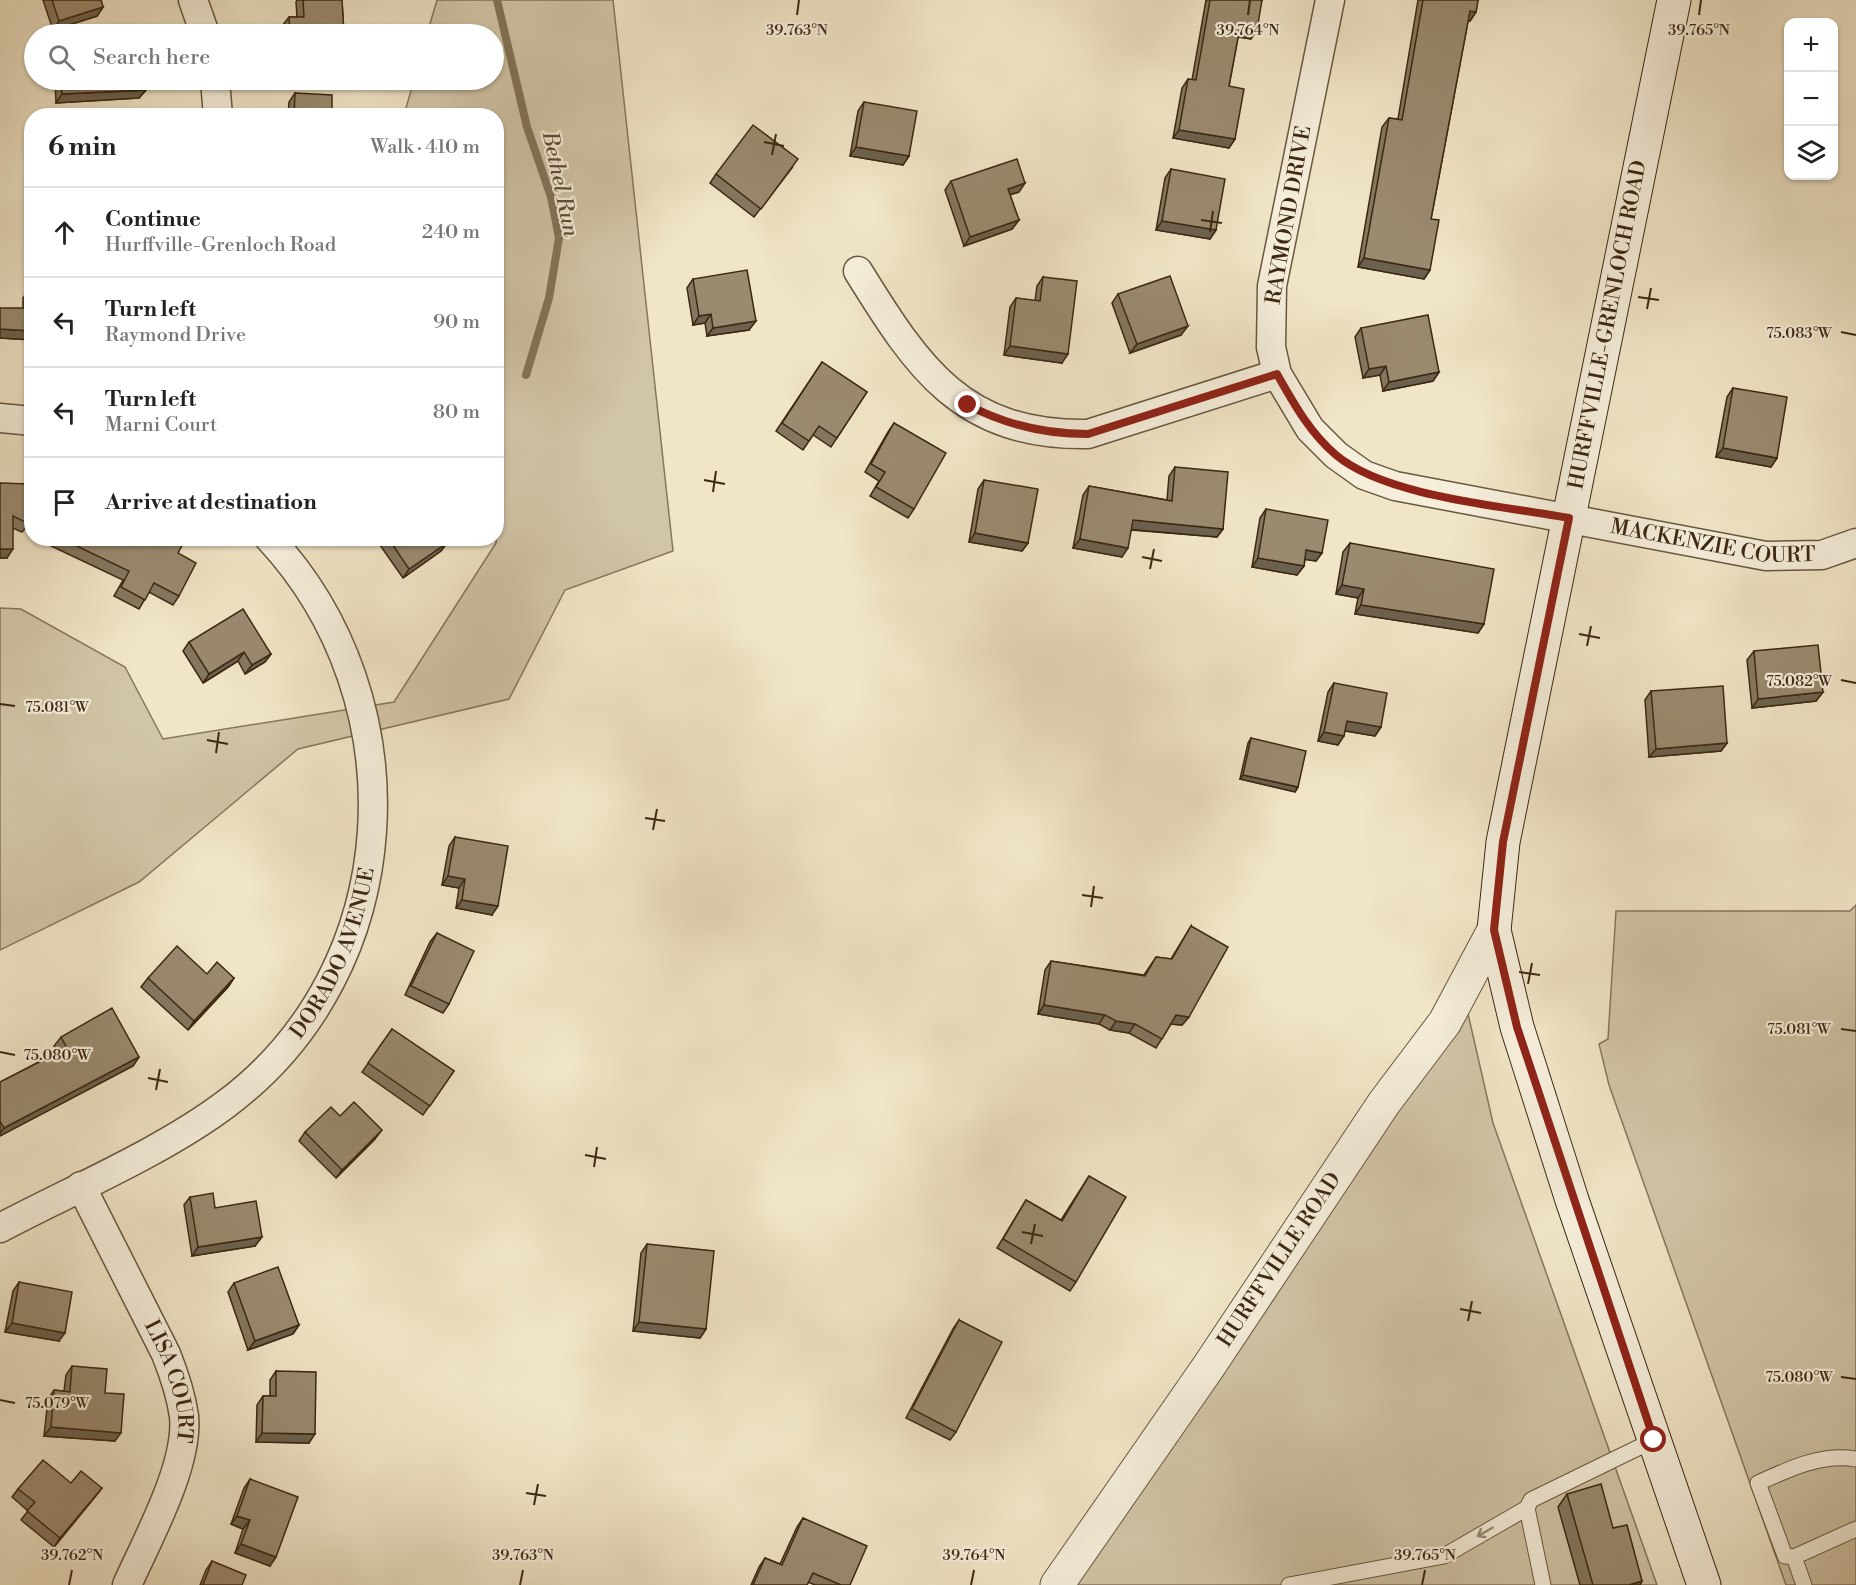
<!DOCTYPE html>
<html lang="en">
<head>
<meta charset="utf-8">
<style>
	body { margin:0; font-family:"Libre Bodoni",serif; background:#f6f6f6; color:#222 }
	.controls { position:absolute; right:18px; top:18px; display:grid; overflow:hidden; border-radius:12px; box-shadow:0 2px 4px #0004 }
	.controls button { width:54px; height:54px; display:grid; place-items:center; padding:0; border:0; border-bottom:2px solid #e0e0e0; background:#fff; color:#222; font:30px sans-serif }
	.stop { position:absolute; width:18px; height:18px; margin:-14px; border:4px solid #8f2418; border-radius:50%; background:#fff }
	.stop.end { background:#8f2418; border-color:#fff; box-shadow:0 2px 6px #0008 }
	.list { margin:0; padding:0; list-style:none }
	h2 { display:flex; justify-content:space-between; align-items:center; height:78px; margin:0; padding:0 24px; font-size:26px }
	h2 small { font-size:20px; font-weight:400; color:#767676 }
	.list li { display:grid; grid-template-columns:39px 1fr auto; gap:18px; align-items:center; box-sizing:border-box; height:90px; padding:0 24px; border-top:2px solid #e0e0e0 }
	.list b { display:block; font-size:22px; white-space:nowrap }
	.list p { margin:0; font-size:20px; white-space:nowrap; color:#767676 }
	.list em { font-size:20px; font-style:normal; color:#767676 }
	.icon { flex:none; width:33px; height:33px; fill:none; stroke:currentColor; stroke-width:2; stroke-linecap:round; stroke-linejoin:round }
	.map { position:relative; flex:none; width:1856px; height:1585px; overflow:hidden }
	.search { position:absolute; background:#fff; box-shadow:0 2px 4px #0004; left:24px; top:24px; width:480px; height:66px; display:flex; align-items:center; gap:15px; box-sizing:border-box; padding:0 21px; border-radius:33px; color:#767676; font-size:22px }
	.panel { position:absolute; background:#fff; box-shadow:0 2px 4px #0004; left:24px; top:108px; width:480px; height:438px; border-radius:24px }
	.map>svg:first-child { display:block }
	.green { fill:#d1c5a8; stroke:#86765d; stroke-width:1.5 }
	.lines { fill:none; stroke-linecap:round; stroke-linejoin:round }
	.stream { stroke:#837359; stroke-width:8 }
	.service-casing { stroke:#69573f; stroke-width:17 }
	.minor-casing { stroke:#69573f; stroke-width:31 }
	.tertiary-casing { stroke:#69573f; stroke-width:35 }
	.secondary-casing { stroke:#3c2812; stroke-width:35 }
	.service { stroke:#f5eedb; stroke-width:15 }
	.minor { stroke:#f5eedb; stroke-width:28 }
	.tertiary { stroke:#f5eedb; stroke-width:33 }
	.secondary { stroke:#f5eedb; stroke-width:33 }
	.wall { fill:#847760; stroke:#3c2812; stroke-width:1.5 }
	.shaded-wall { fill:#6c614e; stroke:#3c2812; stroke-width:1.5 }
	.building { fill:#9a8a70; stroke:#3c2812; stroke-width:1.5 }
	.oneway { stroke:#988b76 }
	.route { stroke:#8f2418; stroke-width:8 }
	.ticks { fill:none; stroke:#3c2812; stroke-width:2 }
	.labels { text-anchor:middle; dominant-baseline:central; stroke-width:4.5; stroke-linejoin:round; paint-order:stroke }
	.street-label { font-size:21px; fill:#3c2812; stroke:#f5eedb }
	.water-label { font-size:22px; font-style:italic; fill:#604e36; stroke:#f5eedb }
	.ticks-label { font-size:15px; text-anchor:middle; fill:#3c2812; stroke:#f5eedb; stroke-width:4.5; stroke-linejoin:round; paint-order:stroke }
</style>
</head>
<body>
<div class="map">
<svg width="1856" height="1585" viewBox="0 0 1856 1585">
	<rect width="100%" height="100%" fill="#f0e5c7"/>
	<filter id="stains"><feTurbulence type="fractalNoise" baseFrequency=".00333" numOctaves="4"/><feColorMatrix values="0 0 0 0 .2 0 0 0 0 .09 0 0 0 0 .02 0 0 0 .5 -.17"/></filter>
	<radialGradient id="worn" r=".72"><stop offset=".6" stop-color="#630" stop-opacity="0"/><stop offset="1" stop-color="#630" stop-opacity=".3"/></radialGradient>
	<!-- green -->
	<g class="green">
		<polygon points="437,0 613,0 673,551 565,590 509,699 298,749 139,882 0,950 0,608 21,609 125,667 163,739 394,702 496,543 496,116 404,115 414,80 494,80 494,34 427,34"/>
		<polygon points="1856,905 1856,1585 1786,1585 1609,1085 1599,1044 1608,1039 1616,911 1850,911"/>
		<polygon points="1463,992 1493,1123 1657,1585 1052,1585"/>
	</g>
	<g class="lines">
		<!-- stream -->
		<polyline class="stream" points="497,0 527,127 551,197 559,238 549,298 526,375"/>
		<defs>
			<g id="service">
				<polyline points="1527,1508 1543,1585"/>
				<path d="M1794 1557 1785 1556 1758 1483C1789 1469 1822 1453 1856 1459"/>
				<polyline points="1289,1585 1444,1556 1527,1508 1531,1500 1654,1440"/>
				<polyline points="1804,1585 1794,1557 1856,1529"/>
			</g>
			<g id="minor">
				<polyline points="193,0 205,34"/>
				<path id="s1" d="M1330 0 1272 286 1271 347 1277 374 1310 429 1336 455 1364 475 1395 486 1766 556 1822 555 1856 543"/>
				<polyline points="215,80 218,116"/>
				<path d="M858 271C918 368 962 436 1088 434L1277 374"/>
				<polyline points="0,418 32,421"/>
				<path id="s2" d="M81 1186 166 1354C174 1374 181 1395 184 1416 189 1465 147 1540 127 1585"/>
				<path id="s3" d="M0 1228C72 1190 162 1152 226 1104 407 969 420 700 269 538"/>
			</g>
			<g id="tertiary">
				<path id="s4" d="M1057 1585 1209 1366 1384 1103 1445 1022 1494 930"/>
			</g>
			<polyline id="secondary" points="1674,0 1503,842 1494,930 1517,1027 1572,1200 1704,1585"/>
		</defs>
		<!-- service casing -->
		<use href="#service" class="service-casing"/>
		<!-- minor casing -->
		<use href="#minor" class="minor-casing"/>
		<!-- tertiary casing -->
		<use href="#tertiary" class="tertiary-casing"/>
		<!-- secondary casing -->
		<use href="#secondary" class="secondary-casing"/>
		<!-- service -->
		<use href="#service" class="service"/>
		<!-- minor -->
		<use href="#minor" class="minor"/>
		<!-- tertiary -->
		<use href="#tertiary" class="tertiary"/>
		<!-- secondary -->
		<use href="#secondary" class="secondary"/>
	</g>
	<!-- wall -->
	<g class="wall">
		<polygon points="43,0 101,0 103,7 97,16 53,30"/>
		<polygon points="297,0 342,0 344,34 283,34 282,26 289,17 297,17 296,2"/>
		<polygon points="1206,0 1262,0 1251,39 1238,37 1229,86 1235,139 1229,148 1173,138 1182,88 1188,79 1192,80"/>
		<polygon points="1418,0 1478,0 1476,12 1470,21 1468,21 1431,219 1430,270 1424,279 1358,267 1382,127 1389,118 1398,119"/>
		<polygon points="55,80 145,80 146,90 139,98 56,103"/>
		<polygon points="295,93 332,110 369,116 288,116 289,102"/>
		<polygon points="864,102 909,156 903,165 850,156 858,111"/>
		<polygon points="792,168 754,217 710,183 716,174"/>
		<polygon points="1171,169 1216,230 1210,239 1156,230 1165,178"/>
		<polygon points="951,181 1019,192 1010,195 1019,220 1012,229 964,246 945,190"/>
		<polygon points="1043,277 1062,363 1004,355 1010,307 1016,298 1035,301 1037,286"/>
		<polygon points="693,279 749,330 707,336 705,323 693,325 687,288"/>
		<polygon points="29,289 32,289 32,340 0,338 23,308 23,298"/>
		<polygon points="1118,294 1181,335 1130,353 1112,303"/>
		<polygon points="1361,328 1439,372 1433,381 1383,391 1380,375 1363,378 1355,337"/>
		<polygon points="822,362 867,392 831,447 813,435 803,450 776,431"/>
		<polygon points="1733,388 1777,458 1771,467 1716,457 1727,397"/>
		<polygon points="894,423 914,509 908,518 870,496 879,481 865,472 888,432"/>
		<polygon points="1175,467 1223,529 1217,537 1131,530 1122,557 1073,548 1083,495 1089,486 1167,500 1169,476"/>
		<polygon points="984,480 1028,543 1022,551 969,542 978,489"/>
		<polygon points="0,483 29,524 22,532 13,528 7,558 0,558"/>
		<polygon points="1266,509 1322,553 1316,561 1305,559 1304,566 1297,575 1252,567 1260,518"/>
		<polygon points="47,538 182,538 178,553 179,596 173,605 149,592 139,609 114,596 123,580 45,543"/>
		<polygon points="375,538 444,538 447,543 441,551 403,578"/>
		<polygon points="1350,543 1484,624 1478,633 1355,614 1358,598 1336,594 1343,552"/>
		<polygon points="189,642 271,654 265,662 245,674 238,661 203,683 183,651"/>
		<polygon points="1754,651 1823,692 1816,701 1752,708 1747,660"/>
		<polygon points="1334,683 1381,727 1375,736 1345,731 1338,745 1318,741 1328,692"/>
		<polygon points="1651,691 1727,743 1721,751 1649,757 1645,700"/>
		<polygon points="1251,738 1298,787 1295,792 1240,779 1248,743"/>
		<polygon points="455,837 492,915 456,908 459,888 442,885 449,846"/>
		<polygon points="1191,926 1189,1017 1182,1025 1171,1024 1156,1048 1129,1033 1110,1030 1099,1024 1038,1014 1045,970 1051,961 1144,975 1156,957 1171,959"/>
		<polygon points="437,933 449,1004 443,1013 405,995 430,942"/>
		<polygon points="207,974 234,978 228,987 188,1030 141,987 148,978"/>
		<polygon points="392,1029 454,1071 423,1115 362,1072"/>
		<polygon points="61,1037 139,1057 133,1066 0,1136 0,1082 58,1052 54,1046"/>
		<polygon points="340,1116 375,1139 336,1178 299,1141 305,1132"/>
		<polygon points="1089,1176 1076,1282 1070,1291 997,1248 1026,1200 1061,1220"/>
		<polygon points="190,1197 215,1208 255,1246 192,1256 184,1205"/>
		<polygon points="647,1244 706,1329 700,1338 633,1331 641,1253"/>
		<polygon points="19,1282 59,1341 5,1332 13,1291"/>
		<polygon points="234,1283 299,1325 293,1334 248,1350 228,1292"/>
		<polygon points="959,1320 956,1432 950,1440 906,1418 953,1329"/>
		<polygon points="72,1366 105,1393 115,1441 44,1436 48,1399 54,1390 64,1391 66,1375"/>
		<polygon points="276,1371 309,1443 256,1442 257,1405 263,1396 270,1396 270,1380"/>
		<polygon points="250,1479 270,1566 235,1553 243,1529 231,1524 244,1488"/>
		<polygon points="71,1483 102,1488 54,1547 21,1520 28,1511 12,1497 18,1489"/>
		<polygon points="1567,1494 1613,1528 1642,1581 1640,1585 1580,1585 1558,1507"/>
		<polygon points="803,1518 850,1585 815,1585 808,1582 807,1585 751,1585 759,1567 765,1558 780,1564 797,1527"/>
		<polygon points="212,1561 242,1585 200,1585 206,1570"/>
	</g>
	<!-- shaded-wall -->
	<g class="shaded-wall">
		<polygon points="103,7 97,16 53,30 59,21"/>
		<polygon points="1470,11 1476,12 1470,21 1463,20"/>
		<polygon points="1240,27 1257,30 1251,39 1234,36"/>
		<polygon points="146,90 139,98 56,103 62,94"/>
		<polygon points="1179,130 1235,139 1229,148 1173,138"/>
		<polygon points="856,147 909,156 903,165 850,156"/>
		<polygon points="1025,183 1019,192 1002,197 1008,189"/>
		<polygon points="1019,220 1012,229 964,246 970,237"/>
		<polygon points="1162,221 1216,230 1210,239 1156,230"/>
		<polygon points="1364,258 1430,270 1424,279 1358,267"/>
		<polygon points="711,314 705,323 693,325 699,316"/>
		<polygon points="756,321 749,330 707,336 713,328"/>
		<polygon points="1188,326 1181,335 1130,353 1137,344"/>
		<polygon points="0,329 32,331 32,340 0,338"/>
		<polygon points="1010,346 1068,354 1062,363 1004,355"/>
		<polygon points="1386,366 1380,375 1363,378 1369,369"/>
		<polygon points="1439,372 1433,381 1383,391 1389,382"/>
		<polygon points="1723,448 1777,458 1771,467 1716,457"/>
		<polygon points="1133,520 1223,529 1217,537 1126,529"/>
		<polygon points="975,533 1028,543 1022,551 969,542"/>
		<polygon points="1080,539 1128,548 1122,557 1073,548"/>
		<polygon points="447,543 441,551 403,578 409,569"/>
		<polygon points="0,549 13,549 7,558 0,558"/>
		<polygon points="1306,550 1322,553 1316,561 1300,559"/>
		<polygon points="1258,558 1304,566 1297,575 1252,567"/>
		<polygon points="1342,585 1364,589 1358,598 1336,594"/>
		<polygon points="1361,605 1484,624 1478,633 1355,614"/>
		<polygon points="244,652 238,661 203,683 209,674"/>
		<polygon points="271,654 265,662 245,674 252,665"/>
		<polygon points="1823,692 1816,701 1752,708 1758,699"/>
		<polygon points="1347,721 1381,727 1375,736 1341,730"/>
		<polygon points="1324,732 1344,736 1338,745 1318,741"/>
		<polygon points="1727,743 1721,751 1649,757 1656,749"/>
		<polygon points="1243,775 1298,787 1295,792 1240,779"/>
		<polygon points="448,876 465,879 459,888 442,885"/>
		<polygon points="462,900 498,906 492,915 456,908"/>
		<polygon points="234,978 228,987 188,1030 194,1021"/>
		<polygon points="1044,1005 1105,1015 1099,1024 1038,1014"/>
		<polygon points="1176,1015 1189,1017 1182,1025 1170,1024"/>
		<polygon points="1116,1021 1135,1024 1129,1033 1110,1030"/>
		<polygon points="139,1057 133,1066 0,1136 0,1133 4,1128"/>
		<polygon points="382,1130 375,1139 336,1178 342,1170"/>
		<polygon points="262,1237 255,1246 192,1256 198,1247"/>
		<polygon points="639,1322 706,1329 700,1338 633,1331"/>
		<polygon points="12,1323 65,1333 59,1341 5,1332"/>
		<polygon points="299,1325 293,1334 248,1350 255,1341"/>
		<polygon points="51,1427 121,1433 115,1441 44,1436"/>
		<polygon points="262,1433 315,1434 309,1443 256,1442"/>
		<polygon points="102,1488 95,1497 54,1547 60,1538"/>
		<polygon points="237,1516 250,1520 243,1529 231,1524"/>
		<polygon points="241,1544 276,1557 270,1566 235,1553"/>
		<polygon points="1642,1581 1640,1585 1629,1585"/>
	</g>
	<!-- building -->
	<g class="building">
		<polygon points="52,0 101,0 103,7 59,21"/>
		<polygon points="303,0 342,0 344,34 290,34 289,17 304,17"/>
		<polygon points="1210,0 1262,0 1257,30 1240,27 1229,86 1244,89 1235,139 1179,130 1188,79 1196,80"/>
		<polygon points="1423,0 1478,0 1476,12 1470,11 1431,219 1439,220 1430,270 1364,258 1389,118 1402,120"/>
		<polygon points="61,80 145,80 146,90 62,94"/>
		<polygon points="295,93 332,95 332,110 369,112 369,116 294,116"/>
		<polygon points="864,102 917,111 909,156 856,147"/>
		<polygon points="753,125 798,159 761,209 716,174"/>
		<polygon points="1017,159 1025,183 1008,189 1019,220 970,237 951,181"/>
		<polygon points="1171,169 1225,179 1216,230 1162,221"/>
		<polygon points="747,270 756,321 713,328 711,314 699,316 693,279"/>
		<polygon points="1170,276 1188,326 1137,344 1118,294"/>
		<polygon points="1043,277 1077,281 1068,354 1010,346 1016,298 1040,301"/>
		<polygon points="29,289 32,289 32,331 0,329 0,308 29,308"/>
		<polygon points="1428,315 1439,372 1389,382 1386,366 1369,369 1361,328"/>
		<polygon points="822,362 867,392 837,438 819,426 809,441 782,423"/>
		<polygon points="1733,388 1787,397 1777,458 1723,448"/>
		<polygon points="894,423 946,453 914,509 876,487 885,472 871,464"/>
		<polygon points="1175,467 1228,472 1223,529 1133,520 1128,548 1080,539 1089,486 1172,501"/>
		<polygon points="984,480 1038,489 1028,543 975,533"/>
		<polygon points="0,483 29,484 29,524 13,516 13,549 0,549"/>
		<polygon points="1266,509 1328,520 1322,553 1306,550 1304,566 1258,558"/>
		<polygon points="60,538 182,538 185,540 178,553 196,563 179,596 154,583 145,600 121,587 129,571"/>
		<polygon points="388,538 444,538 447,543 409,569"/>
		<polygon points="1350,543 1494,569 1484,624 1361,605 1364,589 1342,585"/>
		<polygon points="243,609 271,654 252,665 244,652 209,674 189,642"/>
		<polygon points="1818,645 1823,692 1758,699 1754,651"/>
		<polygon points="1334,683 1387,693 1381,727 1347,721 1344,736 1324,732"/>
		<polygon points="1723,686 1727,743 1656,749 1651,691"/>
		<polygon points="1251,738 1306,751 1298,787 1243,775"/>
		<polygon points="455,837 508,846 498,906 462,900 465,879 448,876"/>
		<polygon points="1191,926 1228,947 1189,1017 1176,1015 1162,1039 1135,1024 1116,1021 1105,1015 1044,1005 1051,961 1145,976 1156,957 1172,959"/>
		<polygon points="437,933 474,951 449,1004 411,986"/>
		<polygon points="177,946 207,974 217,962 234,978 194,1021 148,978"/>
		<polygon points="112,1008 139,1057 4,1128 0,1121 0,1082 67,1048 61,1037"/>
		<polygon points="392,1029 454,1071 430,1106 368,1063"/>
		<polygon points="354,1102 382,1130 342,1170 305,1132 331,1107 340,1116"/>
		<polygon points="1089,1176 1126,1197 1076,1282 1003,1239 1026,1200 1062,1221"/>
		<polygon points="213,1193 215,1208 256,1201 262,1237 198,1247 190,1197"/>
		<polygon points="647,1244 714,1251 706,1329 639,1322"/>
		<polygon points="278,1267 299,1325 255,1341 234,1283"/>
		<polygon points="19,1282 72,1292 65,1333 12,1323"/>
		<polygon points="959,1320 1002,1342 956,1432 912,1409"/>
		<polygon points="72,1366 107,1369 105,1393 124,1394 121,1433 51,1427 54,1390 70,1392"/>
		<polygon points="276,1371 316,1372 315,1434 262,1433 263,1396 276,1396"/>
		<polygon points="43,1460 71,1483 81,1471 102,1488 60,1538 27,1511 35,1502 18,1489"/>
		<polygon points="250,1479 298,1497 276,1557 241,1544 250,1520 237,1516"/>
		<polygon points="1601,1484 1613,1528 1627,1525 1642,1581 1629,1585 1593,1585 1567,1494"/>
		<polygon points="803,1518 867,1546 850,1585 841,1585 813,1573 807,1585 753,1585 765,1558 782,1565"/>
		<polygon points="212,1561 246,1575 242,1585 203,1585"/>
	</g>
	<!-- one-way arrows -->
	<defs><path id="oneway-shaft" d="M-6 0H5M1.5-3L5.5 0L1.5 3" fill="none" stroke-width="1.6" stroke-linecap="round" stroke-linejoin="round" transform="scale(1.5)"/></defs>
	<use class="oneway" href="#oneway-shaft" transform="translate(1485 1532) rotate(150)"/>
	<g class="lines">
		<!-- route -->
		<path class="route" d="M968 405C1006 425 1045 434 1088 434L1277 374C1294 404 1310 433 1336 455 1386 497 1504 506 1569 518L1503 842 1494 930 1517 1027 1654 1440"/>
	</g>
	<!-- ticks -->
	<path class="ticks" d="M797 15 799 0M1248 15 1250 0M1699 15 1701 0M764 142 784 146M772 155 776 134M1201 220 1222 223M1210 232 1213 211M1638 297 1659 300M1647 309 1651 288M1841 332 1856 335M704 480 725 484M713 492 716 471M1142 557 1162 561M1150 569 1154 549M1579 634 1600 638M1587 646 1591 626M1841 680 1856 683M0 704 15 706M207 740 228 744M216 753 219 732M645 818 665 821M653 830 657 809M1082 895 1103 898M1091 907 1094 886M1519 972 1540 975M1528 984 1532 963M1841 1029 1856 1031M0 1052 15 1055M148 1078 168 1082M156 1090 160 1069M585 1155 606 1159M594 1167 597 1147M1022 1232 1043 1236M1031 1244 1035 1224M1460 1309 1481 1313M1468 1321 1472 1301M1841 1377 1856 1379M0 1400 15 1403M526 1493 546 1496M534 1505 538 1484M69 1585 72 1570M520 1585 523 1570M971 1585 974 1570M1422 1585 1425 1570"/>
	<g class="labels">
		<!-- street labels -->
		<g class="street-label">
			<text transform="translate(1289 215) rotate(-80)">RAYMOND DRIVE</text>
			<text transform="translate(1608 325) rotate(-79)">HURFFVILLE-GRENLOCH ROAD</text>
			<text stroke="none"><textPath href="#s1" startOffset="872">MACKENZIE COURT</textPath></text>
			<text stroke="none"><textPath href="#s3" startOffset="448">DORADO AVENUE</textPath></text>
			<text stroke="none"><textPath href="#s4" startOffset="394">HURFFVILLE ROAD</textPath></text>
			<text stroke="none"><textPath href="#s2" startOffset="216">LISA COURT</textPath></text>
		</g>
		<!-- water labels -->
		<g class="water-label">
			<text transform="translate(560 184) rotate(78)">Bethel Run</text>
		</g>
	</g>
	<g class="ticks-label">
		<text x="797" y="35">39.763°N</text>
		<text x="1248" y="35">39.764°N</text>
		<text x="1699" y="35">39.765°N</text>
		<text x="1799" y="338">75.083°W</text>
		<text x="1799" y="686">75.082°W</text>
		<text x="57" y="712">75.081°W</text>
		<text x="1799" y="1034">75.081°W</text>
		<text x="57" y="1060">75.080°W</text>
		<text x="1799" y="1382">75.080°W</text>
		<text x="57" y="1408">75.079°W</text>
		<text x="72" y="1560">39.762°N</text>
		<text x="523" y="1560">39.763°N</text>
		<text x="974" y="1560">39.764°N</text>
		<text x="1425" y="1560">39.765°N</text>
	</g>
	<rect width="100%" height="100%" filter="url(#stains)"/>
	<rect width="100%" height="100%" fill="url(#worn)"/>
</svg>
<div class="controls">
<button>+</button>
<button>−</button>
<button><svg class="icon" aria-label="layers" viewBox="0 0 24 24"><path d="M12 4l9 5-9 5-9-5zM3 14l9 5 9-5"/></svg></button>
</div>
<div class="stop" style="left:1654px;top:1440px"></div>
<div class="stop end" style="left:968px;top:405px"></div>
<div class="search"><svg class="icon" aria-label="search" viewBox="0 0 24 24"><circle cx="10" cy="10" r="6"/><path d="M15 15l6 6"/></svg>Search here</div>
<section class="panel">
<h2>6 min<small>Walk · 410 m</small></h2>
<ul class="list">
<li><svg class="icon" aria-label="ahead" viewBox="0 0 24 24"><path d="M12 20V5M6 11l6-6 6 6"/></svg><div><b>Continue</b><p>Hurffville-Grenloch Road</p></div><em>240 m</em></li>
<li><svg class="icon" aria-label="left" viewBox="0 0 24 24"><path d="M17 20v-9H6M10 6l-5 5 5 5"/></svg><div><b>Turn left</b><p>Raymond Drive</p></div><em>90 m</em></li>
<li><svg class="icon" aria-label="left" viewBox="0 0 24 24"><path d="M17 20v-9H6M10 6l-5 5 5 5"/></svg><div><b>Turn left</b><p>Marni Court</p></div><em>80 m</em></li>
<li><svg class="icon" aria-label="arrive" viewBox="0 0 24 24"><path d="M6 21V4h12l-3 4 3 4H6"/></svg><div><b>Arrive at destination</b></div></li>
</ul>
</section>
</div>
</body>
</html>
